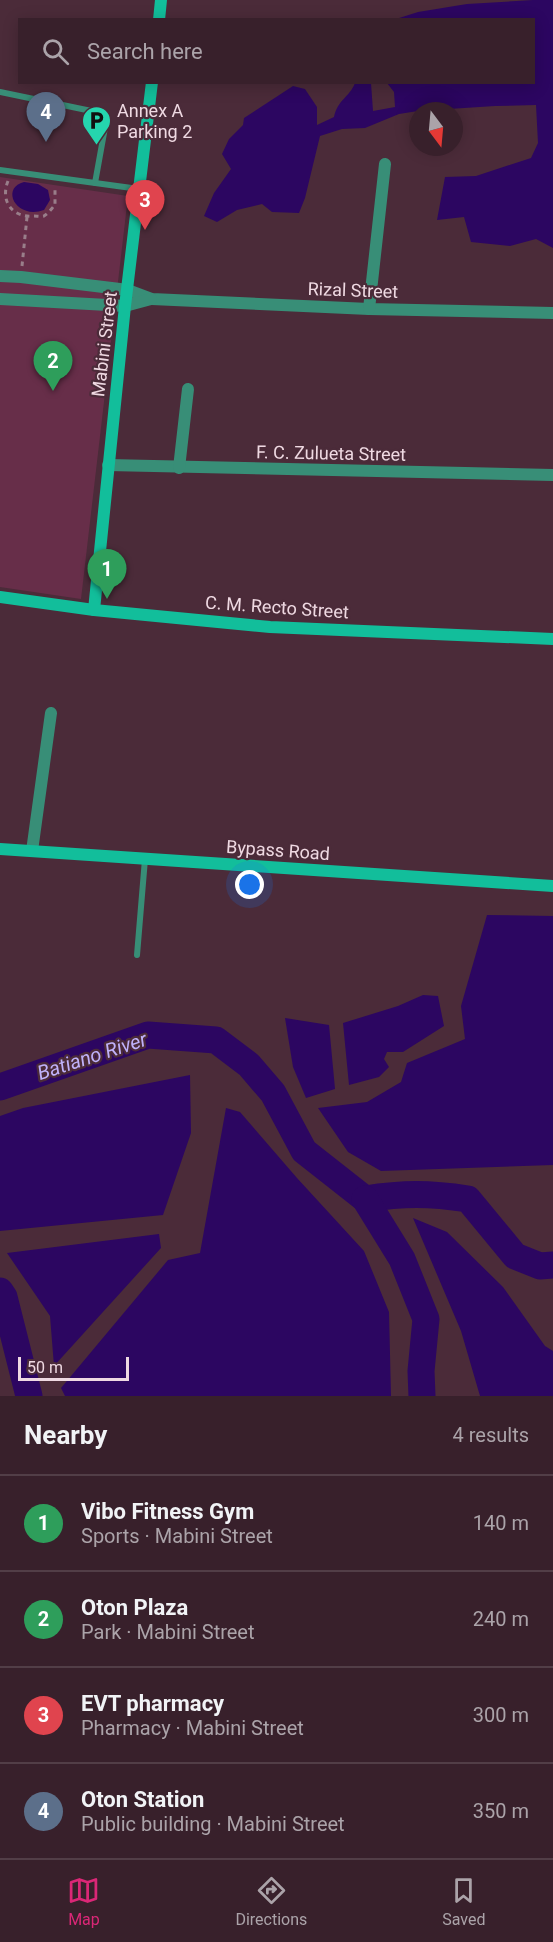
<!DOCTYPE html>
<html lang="en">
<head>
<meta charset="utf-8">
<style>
	body { margin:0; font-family:Roboto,sans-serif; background:#3f2833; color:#f1f3f6 }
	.compass { position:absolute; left:409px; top:102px; width:54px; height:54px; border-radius:50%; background:#38202b; box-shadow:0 3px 15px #0003; rotate:164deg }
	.scale { position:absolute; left:18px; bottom:15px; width:111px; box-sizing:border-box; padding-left:6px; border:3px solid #efd9e2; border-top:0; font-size:16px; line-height:21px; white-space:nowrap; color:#efd9e2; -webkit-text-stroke:4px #4b2b39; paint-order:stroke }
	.you { position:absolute; left:250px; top:885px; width:21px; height:21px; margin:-15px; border:4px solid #fff; border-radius:50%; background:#1a73e8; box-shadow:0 0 0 9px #1a73e833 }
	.badge { display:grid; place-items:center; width:39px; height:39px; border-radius:50%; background:#db2777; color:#fff; font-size:20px; font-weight:700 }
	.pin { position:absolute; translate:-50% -50px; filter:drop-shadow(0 2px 3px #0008) }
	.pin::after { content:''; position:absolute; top:32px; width:21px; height:18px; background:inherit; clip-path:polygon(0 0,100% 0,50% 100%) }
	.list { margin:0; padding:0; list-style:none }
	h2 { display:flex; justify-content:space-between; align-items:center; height:78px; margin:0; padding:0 24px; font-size:26px }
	h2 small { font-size:20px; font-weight:400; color:#aba3a9 }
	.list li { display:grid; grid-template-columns:39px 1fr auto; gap:18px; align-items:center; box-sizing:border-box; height:96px; padding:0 24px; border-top:2px solid #523e47 }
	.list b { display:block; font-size:22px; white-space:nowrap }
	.list p { margin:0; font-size:20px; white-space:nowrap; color:#aba3a9 }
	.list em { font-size:20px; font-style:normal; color:#aba3a9 }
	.icon { flex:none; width:33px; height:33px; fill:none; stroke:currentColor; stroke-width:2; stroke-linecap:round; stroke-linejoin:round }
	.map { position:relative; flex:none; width:553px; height:1396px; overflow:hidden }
	.search { position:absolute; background:#38202b; box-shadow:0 3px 15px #0003; left:18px; right:18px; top:18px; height:66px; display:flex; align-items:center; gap:15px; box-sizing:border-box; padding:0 21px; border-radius:0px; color:#aba3a9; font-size:22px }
	.sheet { height:462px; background:#38202b }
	nav { display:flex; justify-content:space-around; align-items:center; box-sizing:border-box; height:84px; border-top:2px solid #523e47; background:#38202b; font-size:16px; color:#aba3a9 }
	nav a { display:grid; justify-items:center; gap:3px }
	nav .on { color:#db2777 }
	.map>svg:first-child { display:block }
	.green { fill:#672e49 }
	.water { fill:#2c0661 }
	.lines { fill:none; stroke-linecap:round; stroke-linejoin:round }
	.river { stroke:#2c0661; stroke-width:27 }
	.path { stroke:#997e8a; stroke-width:3; stroke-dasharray:4.5 4.5; stroke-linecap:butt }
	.lane { stroke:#388e77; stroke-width:6 }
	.street { stroke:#388e77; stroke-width:12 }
	.secondary { stroke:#12be9b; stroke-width:12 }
	.labels { text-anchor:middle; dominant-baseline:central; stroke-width:4.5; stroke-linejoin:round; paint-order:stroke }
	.poi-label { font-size:18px; fill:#efd9e2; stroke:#4b2b39; text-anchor:start }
	.street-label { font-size:18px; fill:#efd9e2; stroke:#4b2b39 }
	.water-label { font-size:20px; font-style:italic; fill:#c0b2fb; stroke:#4b2b39 }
</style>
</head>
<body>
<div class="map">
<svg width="553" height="1396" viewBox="0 0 553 1396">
	<rect width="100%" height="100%" fill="#4b2b39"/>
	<!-- green -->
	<polygon class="green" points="0,177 128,196 81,599 0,587"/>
	<!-- water -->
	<g class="water">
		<path d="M533 0H553V248L536 239 510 246 471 242 464 217 437 220 445 177 476 176 531 158 538 143 536 105 495 106 418 111 399 114 365 128 342 129 320 136 305 198 299 213 272 212 262 204 237 210 217 222 204 216 214 193 231 169 222 154 229 139 243 125 244 118 293 86 305 89 317 107V125L334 117C338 99 349 98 355 83H371L373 111 395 107 394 92 387 83 534 82V20L396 19 418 12 467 4Z"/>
		<path d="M24 182 38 184 48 190 50 200 44 210C16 220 0 188 24 182Z"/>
		<polygon points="487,915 553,916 553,1165 381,1171 348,1152 318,1108 367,1102 401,1082 407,1063 465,1039 461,1006"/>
		<polygon points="423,995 438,996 444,1026 403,1052 387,1052 384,1059 389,1067 379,1077 349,1085 343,1023 398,1006"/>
		<polygon points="285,1018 329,1025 335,1089 306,1098 293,1067"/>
		<polygon points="190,1075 191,1133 163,1215 0,1231 0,1116 23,1108"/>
		<polygon points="226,1108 240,1112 297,1178 364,1251 389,1312 391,1396 65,1396 61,1388 168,1260 200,1253"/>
		<polygon points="413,1218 447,1232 503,1287 545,1346 553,1351 553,1396 480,1396 461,1331"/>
		<polygon points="159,1234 161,1248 54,1366 50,1316 7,1253"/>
	</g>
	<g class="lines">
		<!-- river -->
		<g class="river">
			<path d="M0 1087 148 1035 216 1040 249 1065 273 1093 304 1151 365 1199C404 1193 429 1193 468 1199L515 1256 540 1266 553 1265"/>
			<polyline points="365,1199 402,1259 426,1319 421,1371 422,1396"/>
			<polyline points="0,1291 4,1297 29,1396"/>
		</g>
		<!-- path -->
		<g class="path">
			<path d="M8 181C0 201 12 218 34 216 37 216 41 217 44 216 48 214 52 208 55 205V188"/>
			<polyline points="22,266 27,217"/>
		</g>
		<!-- lane -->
		<g class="lane">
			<polyline points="0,92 101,113 105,117 106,122 95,183"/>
			<polyline points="0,170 139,189"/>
			<polyline points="137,955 145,859"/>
		</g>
		<!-- street -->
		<g class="street">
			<polyline points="0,276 21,277 128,290 152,299 369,309 553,313"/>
			<polyline points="0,299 125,306 151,299"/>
			<polyline points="369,309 385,164"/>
			<polyline points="108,465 553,475"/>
			<polyline points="179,468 188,389"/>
			<polyline points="32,851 51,713"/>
		</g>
		<!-- secondary -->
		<g class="secondary">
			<polyline points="159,20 161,0"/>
			<polyline points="0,597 94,610 270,627 553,639"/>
			<polyline points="94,610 125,306 152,82"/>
			<polyline points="0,849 553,886"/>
		</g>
	</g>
	<!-- icons -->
	<defs>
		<symbol id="parking-pin" viewBox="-11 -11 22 30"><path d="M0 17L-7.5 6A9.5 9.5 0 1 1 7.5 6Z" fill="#25d5ae" stroke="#4b2b39"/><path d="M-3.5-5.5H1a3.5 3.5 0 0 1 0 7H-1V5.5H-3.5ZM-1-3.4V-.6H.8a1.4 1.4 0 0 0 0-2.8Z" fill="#111"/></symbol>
	</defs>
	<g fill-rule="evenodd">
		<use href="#parking-pin" x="80" y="104" width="33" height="45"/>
	</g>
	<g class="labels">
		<!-- poi labels -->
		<g class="poi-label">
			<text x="117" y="110">Annex A<tspan x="117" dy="21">Parking 2</tspan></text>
		</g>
		<!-- street labels -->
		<g class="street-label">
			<text transform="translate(353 290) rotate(2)">Rizal Street</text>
			<text transform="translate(104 344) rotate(-83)">Mabini Street</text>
			<text transform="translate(331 453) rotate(1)">F. C. Zulueta Street</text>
			<text transform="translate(277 607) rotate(4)">C. M. Recto Street</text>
			<text transform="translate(278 850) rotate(4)">Bypass Road</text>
		</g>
		<!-- water labels -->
		<g class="water-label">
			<text transform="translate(92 1056) rotate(-18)">Batiano River</text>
		</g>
	</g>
</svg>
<svg class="compass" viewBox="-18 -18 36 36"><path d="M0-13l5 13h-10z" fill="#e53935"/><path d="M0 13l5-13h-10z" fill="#aba3a9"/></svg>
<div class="scale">50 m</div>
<div class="you"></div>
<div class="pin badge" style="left:107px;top:599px;background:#2e9e5b">1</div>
<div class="pin badge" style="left:53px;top:391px;background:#2e9e5b">2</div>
<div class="pin badge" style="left:145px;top:230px;background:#e0444e">3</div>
<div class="pin badge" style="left:46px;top:142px;background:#5c6f8a">4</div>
<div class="search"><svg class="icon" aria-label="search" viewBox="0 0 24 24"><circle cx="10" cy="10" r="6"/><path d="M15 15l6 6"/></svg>Search here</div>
</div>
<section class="sheet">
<h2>Nearby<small>4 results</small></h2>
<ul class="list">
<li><span class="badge" style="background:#2e9e5b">1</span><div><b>Vibo Fitness Gym</b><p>Sports · Mabini Street</p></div><em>140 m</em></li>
<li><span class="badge" style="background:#2e9e5b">2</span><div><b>Oton Plaza</b><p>Park · Mabini Street</p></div><em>240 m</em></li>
<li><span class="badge" style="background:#e0444e">3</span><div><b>EVT pharmacy</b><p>Pharmacy · Mabini Street</p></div><em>300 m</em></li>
<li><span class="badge" style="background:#5c6f8a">4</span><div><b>Oton Station</b><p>Public building · Mabini Street</p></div><em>350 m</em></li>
</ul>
</section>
<nav>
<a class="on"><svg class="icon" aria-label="map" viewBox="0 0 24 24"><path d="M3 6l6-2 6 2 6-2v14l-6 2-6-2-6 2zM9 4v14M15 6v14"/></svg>Map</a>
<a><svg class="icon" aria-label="directions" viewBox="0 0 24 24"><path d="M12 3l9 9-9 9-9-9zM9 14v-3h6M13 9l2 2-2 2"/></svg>Directions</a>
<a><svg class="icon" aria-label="saved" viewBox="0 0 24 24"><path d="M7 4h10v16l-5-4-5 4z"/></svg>Saved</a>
</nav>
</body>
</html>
